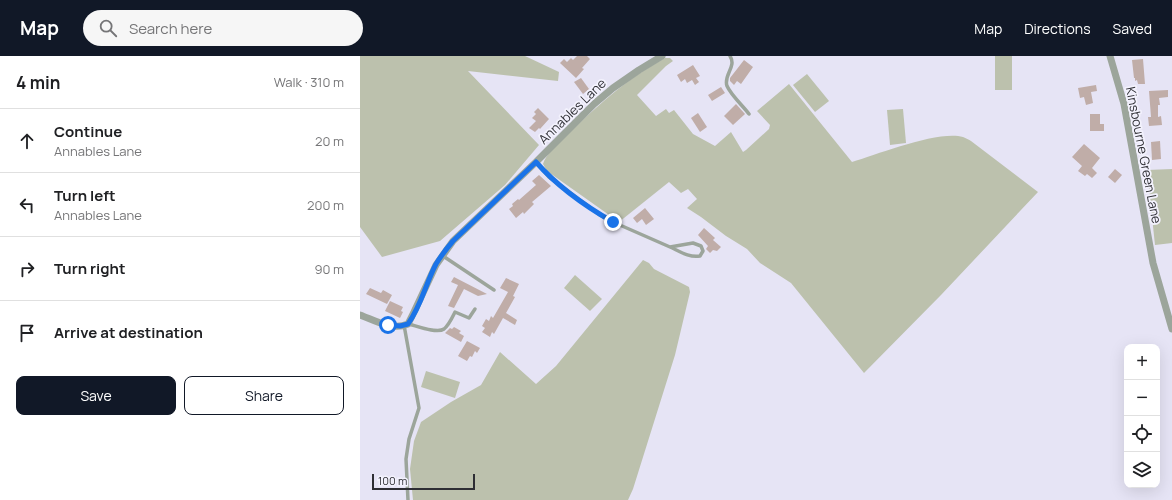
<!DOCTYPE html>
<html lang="en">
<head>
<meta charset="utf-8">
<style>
	body { margin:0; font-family:Manrope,sans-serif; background:#f6f6f6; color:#202124 }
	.controls { position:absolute; right:12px; bottom:12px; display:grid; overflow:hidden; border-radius:8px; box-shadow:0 4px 16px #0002 }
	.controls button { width:36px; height:36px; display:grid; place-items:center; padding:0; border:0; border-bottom:1px solid #e0e0e0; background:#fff; color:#202124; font:20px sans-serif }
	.scale { position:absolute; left:12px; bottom:10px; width:103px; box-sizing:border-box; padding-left:4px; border:2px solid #2e2e34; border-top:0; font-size:11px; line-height:14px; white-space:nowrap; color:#2e2e34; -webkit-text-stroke:3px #f3f2fd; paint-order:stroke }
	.stop { position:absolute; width:12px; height:12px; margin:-9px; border:3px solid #1a73e8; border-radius:50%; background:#fff }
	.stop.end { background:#1a73e8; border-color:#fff; box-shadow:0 1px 4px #0008 }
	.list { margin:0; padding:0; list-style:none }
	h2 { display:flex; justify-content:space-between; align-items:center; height:52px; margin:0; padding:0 16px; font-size:17px }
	h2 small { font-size:13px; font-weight:400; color:#757577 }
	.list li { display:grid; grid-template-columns:26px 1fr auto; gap:12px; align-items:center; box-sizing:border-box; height:64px; padding:0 16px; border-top:1px solid #e0e0e0 }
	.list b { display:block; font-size:15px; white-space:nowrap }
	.list p { margin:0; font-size:13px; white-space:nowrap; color:#757577 }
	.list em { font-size:13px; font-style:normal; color:#757577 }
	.actions { display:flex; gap:8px; padding:12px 16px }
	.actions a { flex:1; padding:9px 0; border:1px solid #111827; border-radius:8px; text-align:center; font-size:14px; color:#111827 }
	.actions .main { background:#111827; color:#fff }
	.icon { flex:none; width:22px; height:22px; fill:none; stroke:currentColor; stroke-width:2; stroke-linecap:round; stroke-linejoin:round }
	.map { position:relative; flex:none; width:812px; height:444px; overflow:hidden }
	header { display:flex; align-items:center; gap:24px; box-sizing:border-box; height:56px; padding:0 20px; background:#111827; color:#fff }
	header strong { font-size:19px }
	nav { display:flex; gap:22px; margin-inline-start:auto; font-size:14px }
	.search { width:280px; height:36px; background:#f6f6f6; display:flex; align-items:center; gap:10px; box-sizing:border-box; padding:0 14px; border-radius:22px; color:#757577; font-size:15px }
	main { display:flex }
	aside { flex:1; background:#fff }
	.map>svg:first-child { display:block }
	.green { fill:#bcc1ad }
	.building { fill:#c0ada8 }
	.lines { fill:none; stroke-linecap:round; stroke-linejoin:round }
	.lane { stroke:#9ca59b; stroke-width:3.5 }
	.street { stroke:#9ca59b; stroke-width:7 }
	.route { stroke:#1a73e8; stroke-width:5 }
	.labels { text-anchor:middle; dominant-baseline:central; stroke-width:3.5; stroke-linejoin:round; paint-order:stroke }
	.street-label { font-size:13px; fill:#2e2e34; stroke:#f3f2fd }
</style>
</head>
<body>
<header>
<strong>Map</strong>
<div class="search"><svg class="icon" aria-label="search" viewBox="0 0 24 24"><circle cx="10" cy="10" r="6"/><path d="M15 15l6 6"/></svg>Search here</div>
<nav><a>Map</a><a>Directions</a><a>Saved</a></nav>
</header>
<main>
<aside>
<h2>4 min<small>Walk · 310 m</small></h2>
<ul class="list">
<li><svg class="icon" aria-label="ahead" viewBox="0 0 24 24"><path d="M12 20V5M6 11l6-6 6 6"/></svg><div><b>Continue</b><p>Annables Lane</p></div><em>20 m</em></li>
<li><svg class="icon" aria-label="left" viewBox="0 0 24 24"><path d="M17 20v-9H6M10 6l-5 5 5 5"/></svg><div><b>Turn left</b><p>Annables Lane</p></div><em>200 m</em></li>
<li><svg class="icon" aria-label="right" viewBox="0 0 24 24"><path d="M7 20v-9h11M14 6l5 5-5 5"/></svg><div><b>Turn right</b></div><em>90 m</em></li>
<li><svg class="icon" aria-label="arrive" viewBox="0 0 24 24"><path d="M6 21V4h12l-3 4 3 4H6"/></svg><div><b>Arrive at destination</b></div></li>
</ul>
<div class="actions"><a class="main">Save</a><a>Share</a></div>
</aside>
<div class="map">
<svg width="812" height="444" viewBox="0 0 812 444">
	<rect width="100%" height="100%" fill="#e6e4f5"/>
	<!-- green -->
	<g class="green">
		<polygon points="0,0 165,0 199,16 198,25 108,15 179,89 145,129 80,185 22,201 0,171"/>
		<rect x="635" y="0" width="17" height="34"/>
		<path d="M305 2H310L313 5 306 10 277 39 296 60 306 53 309 57 314 54 333 78 355 90 371 76 383 96 386 94 409 73 410 69 397 55 429 28 492 106C518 98 579 74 603 81 606 82 609 84 611 85L678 136 581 239 504 317 431 227 400 207 387 193 366 180 341 161 327 152 337 143 328 133 321 137 309 126 259 166 187 115 183 108C186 98 197 89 204 82 237 50 265 24 305 2Z"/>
		<polygon points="447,18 469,45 455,56 433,29"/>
		<polygon points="543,53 546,87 530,89 527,54"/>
		<polygon points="812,113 812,187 795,189 787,114"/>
		<polygon points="283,204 289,207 294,213 329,231 330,236 315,299 273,433 268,444 53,444 50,413 54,385 61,366 91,346 121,329 140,296 176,328 196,310"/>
		<polygon points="215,219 242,243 230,255 204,232"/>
		<polygon points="66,315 100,326 95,342 61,331"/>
	</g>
	<!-- building -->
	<g class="building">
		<polygon points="217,0 227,0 230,3 222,12 224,13 216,22 200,7 204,3 207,6 211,2 213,4"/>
		<polygon points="783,3 785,28 778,28 777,24 775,25 775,22 774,22 772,4"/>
		<polygon points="384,4 393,11 381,28 377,25 374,29 370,25 370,22"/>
		<polygon points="333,9 340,20 336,22 339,26 335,29 332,24 327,27 325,23 321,26 317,19"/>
		<polygon points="221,22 229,33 223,38 214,26"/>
		<polygon points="736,29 737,35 731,36 733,47 726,49 724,41 720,42 718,32"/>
		<polygon points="361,31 365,37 352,45 348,39"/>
		<polygon points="808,34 808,41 799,42 800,49 798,49 798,61 801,60 802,69 789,70 788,61 791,61 789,35"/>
		<polygon points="376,48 385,58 373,69 364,60"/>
		<polygon points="178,52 189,63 180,73 179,72 175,76 169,72 176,65 172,62 176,58 174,56"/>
		<polygon points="338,57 347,71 340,76 331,62"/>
		<polygon points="730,58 740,58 740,68 744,68 744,75 730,75"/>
		<polygon points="800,85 801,103 792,104 791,86"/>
		<polygon points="724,88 740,102 732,112 737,117 732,122 727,118 725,120 718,115 722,110 712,101"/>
		<polygon points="755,113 762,119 755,127 748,121"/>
		<polygon points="179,119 191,130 172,146 174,148 164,158 163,156 156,162 149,153 153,150 152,148 158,143 159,144 176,129 172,125"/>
		<polygon points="285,152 294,163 286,169 282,163 277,167 273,162"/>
		<polygon points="344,172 355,182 353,184 361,191 357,195 353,194 350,197 346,193 348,190 338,179"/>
		<polygon points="94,221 127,238 118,240 104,233 94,252 88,250 98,229 91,226"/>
		<polygon points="146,222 159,228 153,240 155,241 146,257 157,264 155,269 143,262 134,278 132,276 130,281 122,276 125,272 122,270 126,263 129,265 131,260 133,262 148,236 140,232"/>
		<polygon points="10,232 21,237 23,234 32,239 27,248 6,238"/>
		<polygon points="30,245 43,251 41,255 43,256 40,262 25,255"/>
		<polygon points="94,271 101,275 99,277 104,280 101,286 85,277 90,272 92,273"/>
		<polygon points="107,285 120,292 117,297 115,295 112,301 110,300 107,305 98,300"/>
	</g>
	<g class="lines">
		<!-- lane -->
		<g class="lane">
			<path d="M370 0C377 11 363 19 367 30 371 39 383 50 389 58"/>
			<path d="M176 106 189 121 240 159 253 166 310 191 333 187 341 190 343 195 340 200C329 202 319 195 310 191"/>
			<polyline points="83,200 134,234"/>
			<path d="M49 268C57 270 77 278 84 273 89 269 92 262 95 256L109 262 115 253"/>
			<polyline points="44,269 59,352 49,383 46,403 48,444"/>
		</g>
		<!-- street -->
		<g class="street">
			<polyline points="750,0 764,48 793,207 812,273"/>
			<path d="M0 259C14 264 32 275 48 268L54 256 76 209 93 185 176 106 234 48 253 32 279 14 302 0"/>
		</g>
	</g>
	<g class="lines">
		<!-- route -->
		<path class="route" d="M28 269 40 270 48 268C61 250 66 227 76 208 81 200 87 192 93 185L176 106C197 130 225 150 253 166"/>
	</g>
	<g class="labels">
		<!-- street labels -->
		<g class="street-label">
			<text transform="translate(212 55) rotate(-44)">Annables Lane</text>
			<text transform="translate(784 99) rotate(79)">Kinsbourne Green Lane</text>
		</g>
	</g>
</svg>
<div class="controls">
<button>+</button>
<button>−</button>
<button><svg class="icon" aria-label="locate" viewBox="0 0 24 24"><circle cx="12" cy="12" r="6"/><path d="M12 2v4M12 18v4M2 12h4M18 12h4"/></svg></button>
<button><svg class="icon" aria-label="layers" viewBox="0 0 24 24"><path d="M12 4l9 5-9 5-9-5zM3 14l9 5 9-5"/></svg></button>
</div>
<div class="scale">100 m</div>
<div class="stop" style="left:28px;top:269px"></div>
<div class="stop end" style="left:253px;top:166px"></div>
</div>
</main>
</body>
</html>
